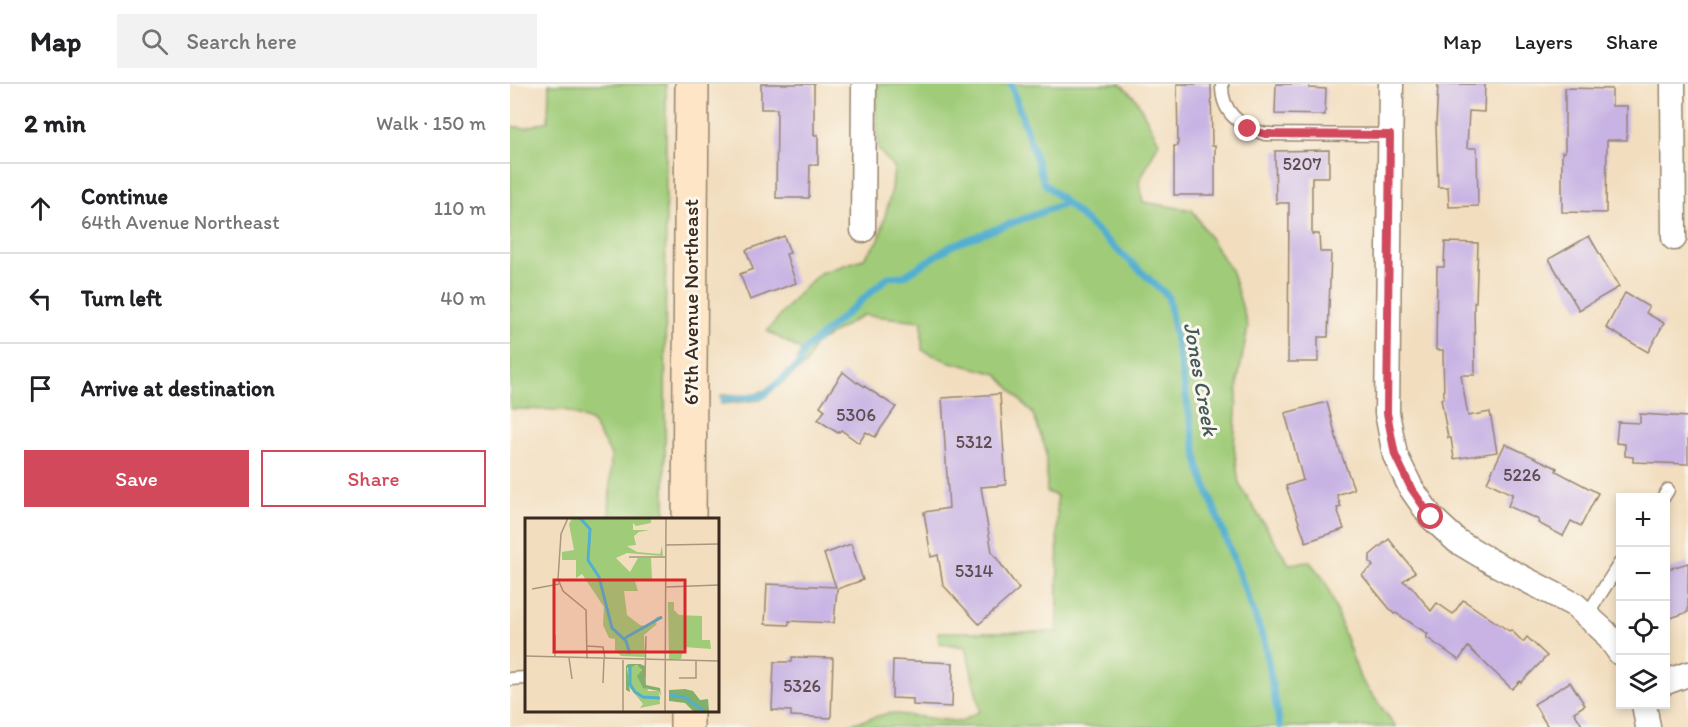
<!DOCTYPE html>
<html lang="en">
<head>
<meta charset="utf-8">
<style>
	body { margin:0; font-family:Itim,sans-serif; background:#f2f2f2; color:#202124 }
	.controls { position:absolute; right:18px; bottom:18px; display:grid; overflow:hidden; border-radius:0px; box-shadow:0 3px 9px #0003 }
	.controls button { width:54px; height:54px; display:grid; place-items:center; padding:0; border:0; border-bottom:2px solid #e0e0e0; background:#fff; color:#202124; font:30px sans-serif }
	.stop { position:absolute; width:18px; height:18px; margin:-14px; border:4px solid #d1495b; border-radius:50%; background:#fff }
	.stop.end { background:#d1495b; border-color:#fff; box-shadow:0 2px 6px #0008 }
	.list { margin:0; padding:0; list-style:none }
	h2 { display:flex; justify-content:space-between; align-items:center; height:78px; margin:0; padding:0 24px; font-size:26px }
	h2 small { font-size:20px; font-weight:400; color:#757577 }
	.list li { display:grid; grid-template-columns:39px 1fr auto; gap:18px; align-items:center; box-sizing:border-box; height:90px; padding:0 24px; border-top:2px solid #e0e0e0 }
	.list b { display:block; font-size:22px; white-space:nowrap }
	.list p { margin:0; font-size:20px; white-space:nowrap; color:#757577 }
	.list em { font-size:20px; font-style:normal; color:#757577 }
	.actions { display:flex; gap:12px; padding:18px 24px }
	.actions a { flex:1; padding:14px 0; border:2px solid #d1495b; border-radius:0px; text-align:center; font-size:21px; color:#d1495b }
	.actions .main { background:#d1495b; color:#fff }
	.icon { flex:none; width:33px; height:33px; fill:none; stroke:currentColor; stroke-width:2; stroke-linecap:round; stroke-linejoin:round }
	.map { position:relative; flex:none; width:1178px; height:643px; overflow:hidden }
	header { display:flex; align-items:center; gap:36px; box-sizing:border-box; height:84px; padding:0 30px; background:#fff; border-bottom:2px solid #e0e0e0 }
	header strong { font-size:28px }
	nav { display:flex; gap:33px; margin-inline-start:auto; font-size:21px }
	.search { width:420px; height:54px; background:#f2f2f2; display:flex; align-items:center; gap:15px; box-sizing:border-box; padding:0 21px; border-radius:0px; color:#757577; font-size:22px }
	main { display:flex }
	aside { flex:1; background:#fff }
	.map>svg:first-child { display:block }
	.green { fill:#a0cc79; stroke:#6e7b4c; stroke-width:1.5 }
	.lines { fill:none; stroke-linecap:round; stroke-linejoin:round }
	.stream { stroke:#52afd0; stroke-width:7 }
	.building { fill:#c8b3e4 }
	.lane-casing { stroke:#96846e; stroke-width:15 }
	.street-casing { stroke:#96846e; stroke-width:27 }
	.secondary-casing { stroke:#96846e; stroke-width:36 }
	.lane { stroke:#fff; stroke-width:12 }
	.street { stroke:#fff; stroke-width:24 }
	.secondary { stroke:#fde5c5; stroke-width:33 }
	.route { stroke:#d1495b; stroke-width:8 }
	.labels { text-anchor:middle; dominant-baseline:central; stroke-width:6; stroke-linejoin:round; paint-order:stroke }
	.number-label { font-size:18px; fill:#5e4c50 }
	.street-label { font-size:21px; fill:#3b2a1e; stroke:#fbf7ec }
	.water-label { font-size:22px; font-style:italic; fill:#43595c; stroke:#fbf7ec }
	.inset-river { fill:none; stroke:#52afd0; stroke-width:3 }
	.inset-road { fill:none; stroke:#a9967f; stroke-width:1.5 }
	.view { fill:#d62828; fill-opacity:0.15; stroke:#d62828; stroke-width:3 }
	.inset-edge { fill:none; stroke:#3b2a1e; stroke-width:3 }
</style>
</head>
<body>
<header>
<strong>Map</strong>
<div class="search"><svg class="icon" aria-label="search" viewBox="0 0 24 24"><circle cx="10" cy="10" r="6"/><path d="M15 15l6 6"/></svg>Search here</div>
<nav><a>Map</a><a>Layers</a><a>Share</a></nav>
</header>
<main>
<aside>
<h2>2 min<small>Walk · 150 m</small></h2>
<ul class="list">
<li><svg class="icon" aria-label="ahead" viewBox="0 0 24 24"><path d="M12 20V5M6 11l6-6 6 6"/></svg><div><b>Continue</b><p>64th Avenue Northeast</p></div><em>110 m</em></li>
<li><svg class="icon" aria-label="left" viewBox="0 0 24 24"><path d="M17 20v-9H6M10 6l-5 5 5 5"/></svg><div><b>Turn left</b></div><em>40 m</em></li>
<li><svg class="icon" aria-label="arrive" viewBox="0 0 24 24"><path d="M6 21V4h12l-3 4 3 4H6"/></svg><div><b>Arrive at destination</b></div></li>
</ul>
<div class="actions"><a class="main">Save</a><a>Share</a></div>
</aside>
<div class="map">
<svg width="1178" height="643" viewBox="0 0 1178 643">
	<rect width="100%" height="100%" fill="#fbf7ec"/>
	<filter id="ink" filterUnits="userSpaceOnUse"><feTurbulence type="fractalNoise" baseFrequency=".0167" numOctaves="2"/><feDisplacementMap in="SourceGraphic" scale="12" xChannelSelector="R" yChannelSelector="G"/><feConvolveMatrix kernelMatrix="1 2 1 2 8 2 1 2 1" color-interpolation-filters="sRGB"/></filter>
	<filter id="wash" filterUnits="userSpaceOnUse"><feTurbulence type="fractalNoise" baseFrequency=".008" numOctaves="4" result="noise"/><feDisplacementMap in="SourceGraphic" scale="24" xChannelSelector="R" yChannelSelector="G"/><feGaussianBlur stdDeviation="1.35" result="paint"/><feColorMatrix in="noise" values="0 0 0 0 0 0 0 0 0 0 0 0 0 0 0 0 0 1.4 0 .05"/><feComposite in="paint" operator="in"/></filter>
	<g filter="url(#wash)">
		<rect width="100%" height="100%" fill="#f2debf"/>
		<!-- green -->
		<g class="green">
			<polygon points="39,0 156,0 155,436 99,436 101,371 82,338 55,326 0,325 0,42 15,44 38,37"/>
			<path d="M365 0H611L626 15 649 58 629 98 633 118 682 126 722 188 738 243 728 295 724 362 729 400 779 480 800 478 816 498 850 594 886 643H330L379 629 451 638 470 627 456 563 429 559 428 548H547C549 503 547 458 547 412L537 408 536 366 523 330 487 290 437 277 412 266V237L353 231 305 260 296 280 250 316 211 320V311H243L258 305 286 281 291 266 257 247 289 209 310 189 353 175 369 156 382 105 384 84 368 65Z"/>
		</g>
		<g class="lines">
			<!-- stream -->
			<g class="stream">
				<polyline points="501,0 534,99 658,212 689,384 754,556 770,643"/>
				<polyline points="213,316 252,312 289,281 294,267 378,193 394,192 443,161 556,119"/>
			</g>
		</g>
		<g id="blocks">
			<!-- building -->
			<g class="building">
				<polygon points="251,0 304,0 304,51 308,51 308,81 300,81 299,114 266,114 267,25 251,25"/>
				<polygon points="667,0 701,0 702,62 705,62 705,111 664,111 664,62 668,62"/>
				<polygon points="766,0 799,0 799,4 816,5 815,31 765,30"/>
				<polygon points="928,0 975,0 974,28 959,27 957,64 967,64 968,122 939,123 938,103 928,103 926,41"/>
				<polygon points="1055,4 1102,5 1102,22 1117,22 1117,56 1097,56 1096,129 1052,128 1052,68 1055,68"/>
				<polygon points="819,66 819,93 802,93 802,150 809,150 810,168 821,168 818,253 808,253 808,278 778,278 779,119 766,119 765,67"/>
				<polygon points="274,152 280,169 276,170 286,199 240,216 230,190 243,185 236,166"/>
				<polygon points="1079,152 1109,203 1069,226 1039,175"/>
				<polygon points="935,158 968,159 966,218 964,218 965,291 951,291 958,332 980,328 987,368 944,375 941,354 938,354 931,315 934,314 933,266 926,266 927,183 934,183"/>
				<polygon points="1115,209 1139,223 1136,229 1154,239 1138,268 1096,244"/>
				<polygon points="333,288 347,299 348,298 386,323 365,353 356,348 349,359 331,346 328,349 308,336 315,326 310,322"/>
				<polygon points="490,310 496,401 471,403 482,468 509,505 469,540 433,501 428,471 421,473 414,428 439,424 432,314"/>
				<polygon points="817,318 829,364 844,405 827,411 831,423 827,424 834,445 796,458 776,402 793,396 775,329"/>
				<polygon points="1130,330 1178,333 1178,380 1123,378 1123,373 1115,372 1115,360 1106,359 1108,338 1130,339"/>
				<polygon points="995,360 1047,384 1046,387 1088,409 1071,442 1061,437 1053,452 1028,439 1029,436 998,422 1003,409 1002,410 977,398"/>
				<polygon points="879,455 905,488 893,497 902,503 921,527 927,519 943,530 953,516 999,547 1001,546 1013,558 1017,553 1037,572 1011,599 1010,597 1002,605 958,563 949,576 916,553 918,550 886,529 884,530 852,491 863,482 860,478 860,471"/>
				<polygon points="341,460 353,496 327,505 324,539 279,537 279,541 255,540 257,500 326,503 314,470"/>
				<polygon points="1178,479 1178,528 1155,536 1155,486"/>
				<polygon points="282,573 323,574 321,634 281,632 281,627 262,626 264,578 282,578"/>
				<polygon points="383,576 443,579 442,623 403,621 403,615 382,614"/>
				<polygon points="1060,598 1075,621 1064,628 1073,643 1038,643 1024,620"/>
			</g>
		</g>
	</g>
	<g filter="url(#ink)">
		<use href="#blocks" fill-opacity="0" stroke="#96846e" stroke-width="1.5"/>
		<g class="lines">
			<defs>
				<g id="lane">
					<path d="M712 0C711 29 730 42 755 50L881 51"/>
					<polyline points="1153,414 1158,406"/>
					<polyline points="1077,531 1110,479"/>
					<polyline points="0,595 16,594"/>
				</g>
				<g id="street">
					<polyline points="881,0 877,329 885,371 901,404 921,433 947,457 982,478 1065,521 1095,548 1110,569"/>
					<polyline points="1163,0 1164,154"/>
					<polyline points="353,146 354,0"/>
					<polyline points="1156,598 1178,590"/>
					<polyline points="1134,620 1138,643"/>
				</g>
				<g id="secondary">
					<polyline points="179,436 182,0"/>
					<polyline points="177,643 177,626"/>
				</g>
			</defs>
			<!-- lane casing -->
			<use href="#lane" class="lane-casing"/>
			<!-- street casing -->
			<use href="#street" class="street-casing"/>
			<!-- secondary casing -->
			<use href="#secondary" class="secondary-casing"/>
			<!-- lane -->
			<use href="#lane" class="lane"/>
			<!-- street -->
			<use href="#street" class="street"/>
			<!-- secondary -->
			<use href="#secondary" class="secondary"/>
		</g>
	</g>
	<g class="lines" filter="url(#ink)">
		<!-- route -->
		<polyline class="route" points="738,45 755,50 880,51 877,329 885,371 901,404 921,433"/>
	</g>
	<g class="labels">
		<!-- number labels -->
		<g class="number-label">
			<text x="792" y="80">5207</text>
			<text x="346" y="331">5306</text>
			<text x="464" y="358">5312</text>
			<text x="1012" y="391">5226</text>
			<text x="464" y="487">5314</text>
			<text x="292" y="602">5326</text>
		</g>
		<!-- street labels -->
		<g class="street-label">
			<text transform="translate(180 218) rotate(-90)">67th Avenue Northeast</text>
		</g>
		<!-- water labels -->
		<g class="water-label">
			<text transform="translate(691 295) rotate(80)">Jones Creek</text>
		</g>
	</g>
	<!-- overview -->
	<g transform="translate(15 434)">
		<rect width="194" height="194" fill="#f2debf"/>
		<path d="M47 0H126V5L111 8 108 5V12H125L114 14 109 18 111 27 102 28 112 34 135 36 137 28 138 38 102 35 91 40 105 54 113 40H126L127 61 110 63 113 73H99L102 97 115 107 121 108 132 99 137 98 128 102 132 106 119 117 120 139 96 138 90 132V121L84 120 78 107 79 89 57 56 51 60V42H37V34L49 32 44 6ZM143 84H149V92L154 97 177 98V122H185L186 131 159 129 156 141H144ZM103 147 115 148 123 173H134L135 186 115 190 118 186 102 166Z" fill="#a0cc79"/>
		<path d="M103 146H115L120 148 121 167 135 170 136 178 134 173 118 170 112 158 117 152 112 147 102 150 105 174 101 172V148ZM160 171 168 173 175 182 183 181 184 193H168L160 185 144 183V172Z" fill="#80b069"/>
		<path class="inset-river" d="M55 0 65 11 63 42 74 59 87 110 101 123 105 136M100 120 137 99M105 148V166L110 174 118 179 135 180M145 177 159 179 179 193"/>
		<path class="inset-road" d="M43 0 36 16 33 61 38 73 61 92 62 141M141 27 194 26M104 39H141M141 69 194 67M7 71 34 66M30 117V139M62 128 78 129 80 141M0 138 194 143M44 140 47 161M120 160 121 118M154 160H171V143M78 165 79 141M98 193V142M140 193 141 0"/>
		<path class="view" d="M29 62H160V134H29Z"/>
		<rect width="194" height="194" class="inset-edge"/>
	</g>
</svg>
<div class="controls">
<button>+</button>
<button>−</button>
<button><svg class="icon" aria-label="locate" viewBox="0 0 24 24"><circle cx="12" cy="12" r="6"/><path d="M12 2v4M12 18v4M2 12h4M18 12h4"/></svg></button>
<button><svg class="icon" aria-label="layers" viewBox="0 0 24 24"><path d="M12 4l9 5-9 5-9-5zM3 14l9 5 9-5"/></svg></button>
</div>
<div class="stop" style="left:921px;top:433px"></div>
<div class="stop end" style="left:738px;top:45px"></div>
</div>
</main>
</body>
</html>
